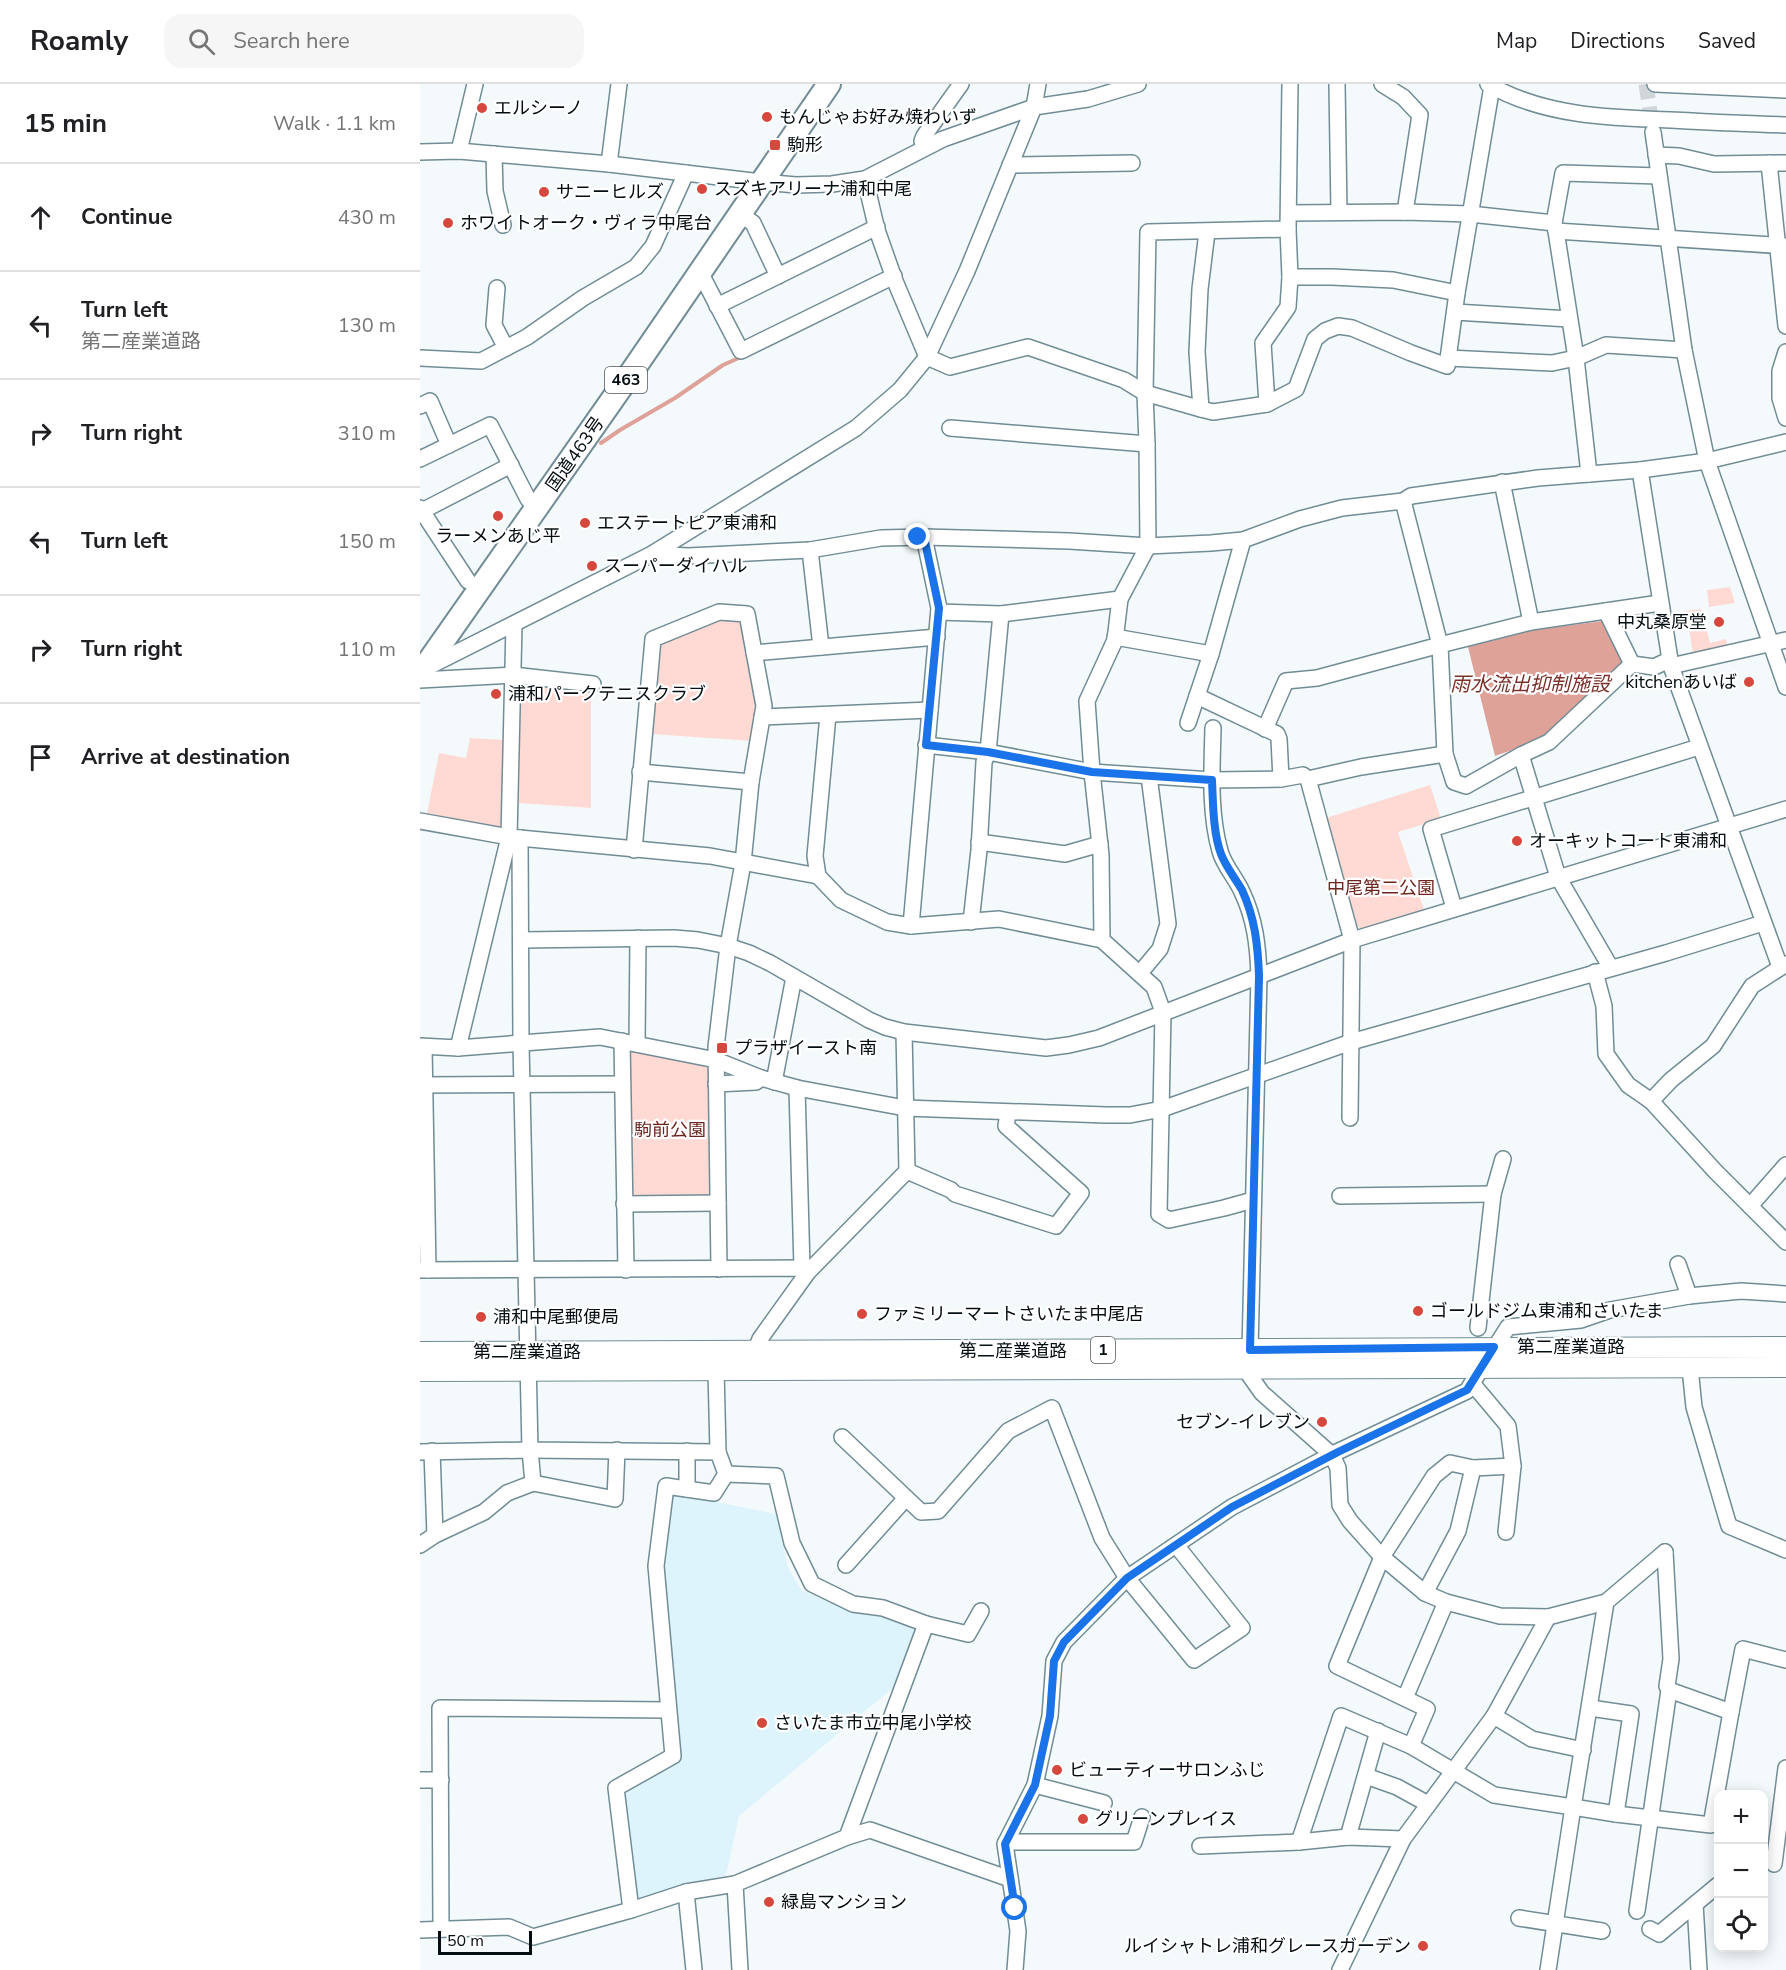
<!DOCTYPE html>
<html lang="en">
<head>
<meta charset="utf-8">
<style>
	body { margin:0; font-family:"Nunito Sans","Noto Sans JP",sans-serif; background:#f6f6f6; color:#202124 }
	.controls { position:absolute; right:18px; bottom:18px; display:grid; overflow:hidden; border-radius:12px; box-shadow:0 3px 15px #0003 }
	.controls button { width:54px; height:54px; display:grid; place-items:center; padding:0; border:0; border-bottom:2px solid #e0e0e0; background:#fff; color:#202124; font:30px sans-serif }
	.scale { position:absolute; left:18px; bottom:15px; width:94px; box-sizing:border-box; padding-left:6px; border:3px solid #040d11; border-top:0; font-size:16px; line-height:21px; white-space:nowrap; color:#040d11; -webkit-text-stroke:4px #fff; paint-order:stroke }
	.stop { position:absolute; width:18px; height:18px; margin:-14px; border:4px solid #1a73e8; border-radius:50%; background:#fff }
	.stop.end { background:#1a73e8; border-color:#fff; box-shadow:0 2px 6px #0008 }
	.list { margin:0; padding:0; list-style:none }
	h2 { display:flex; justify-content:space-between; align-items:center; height:78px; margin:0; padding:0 24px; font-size:26px }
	h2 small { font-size:20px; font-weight:400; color:#757577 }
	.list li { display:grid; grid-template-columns:39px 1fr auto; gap:18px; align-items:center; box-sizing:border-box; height:108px; padding:0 24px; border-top:2px solid #e0e0e0 }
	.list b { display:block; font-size:22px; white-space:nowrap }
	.list p { margin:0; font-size:20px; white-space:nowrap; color:#757577 }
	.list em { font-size:20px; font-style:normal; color:#757577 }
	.icon { flex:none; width:33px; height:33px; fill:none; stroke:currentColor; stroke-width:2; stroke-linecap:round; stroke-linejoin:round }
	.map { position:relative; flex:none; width:1366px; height:1886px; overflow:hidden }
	header { display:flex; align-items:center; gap:36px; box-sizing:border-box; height:84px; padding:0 30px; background:#fff; border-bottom:2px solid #e0e0e0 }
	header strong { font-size:28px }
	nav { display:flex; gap:33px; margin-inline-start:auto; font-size:21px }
	.search { width:420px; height:54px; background:#f6f6f6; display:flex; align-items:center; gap:15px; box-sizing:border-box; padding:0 21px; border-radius:18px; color:#757577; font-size:22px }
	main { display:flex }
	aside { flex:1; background:#fff }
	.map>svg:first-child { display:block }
	.built { fill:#ddf4fc }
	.green { fill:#ffdad4 }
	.water { fill:#dea299 }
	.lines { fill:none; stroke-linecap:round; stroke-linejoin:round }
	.stream { stroke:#dea299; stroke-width:4 }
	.minor-tunnel { stroke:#d0d6d9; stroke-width:15; stroke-dasharray:15 8; stroke-linecap:butt }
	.minor-casing { stroke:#718c95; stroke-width:18 }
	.major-casing { stroke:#718c95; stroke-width:22 }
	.highway-casing { stroke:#718c95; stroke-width:26 }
	.minor { stroke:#fff; stroke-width:15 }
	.major { stroke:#fff; stroke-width:20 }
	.highway { stroke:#fff; stroke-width:22 }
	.route { stroke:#1a73e8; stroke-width:8 }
	.poi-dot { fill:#d6483d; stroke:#fff; stroke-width:2 }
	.labels { text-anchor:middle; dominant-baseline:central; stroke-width:4.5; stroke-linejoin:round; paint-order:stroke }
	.shield { fill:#fff; stroke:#4f5658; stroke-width:1.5 }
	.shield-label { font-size:16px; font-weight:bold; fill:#040d11 }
	.poi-label { font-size:18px; fill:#040d11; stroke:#fff; text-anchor:start }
	.street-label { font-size:18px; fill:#040d11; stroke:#fff }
	.park-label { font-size:18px; fill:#6d261f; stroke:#fff }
	.water-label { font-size:20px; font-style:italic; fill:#7b322b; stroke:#fff }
</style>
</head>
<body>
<header>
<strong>Roamly</strong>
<div class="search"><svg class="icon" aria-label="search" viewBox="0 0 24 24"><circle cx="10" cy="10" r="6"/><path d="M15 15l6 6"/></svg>Search here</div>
<nav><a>Map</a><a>Directions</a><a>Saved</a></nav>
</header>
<main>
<aside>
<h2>15 min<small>Walk · 1.1 km</small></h2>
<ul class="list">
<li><svg class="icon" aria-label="ahead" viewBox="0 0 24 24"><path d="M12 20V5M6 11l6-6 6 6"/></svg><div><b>Continue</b></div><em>430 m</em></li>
<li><svg class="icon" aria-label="left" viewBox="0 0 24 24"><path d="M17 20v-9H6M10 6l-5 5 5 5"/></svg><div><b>Turn left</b><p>第二産業道路</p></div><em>130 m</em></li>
<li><svg class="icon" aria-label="right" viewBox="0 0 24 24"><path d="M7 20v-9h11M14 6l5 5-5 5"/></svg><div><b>Turn right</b></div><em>310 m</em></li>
<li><svg class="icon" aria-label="left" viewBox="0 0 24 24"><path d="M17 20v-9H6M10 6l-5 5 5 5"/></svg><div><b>Turn left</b></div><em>150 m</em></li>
<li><svg class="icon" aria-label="right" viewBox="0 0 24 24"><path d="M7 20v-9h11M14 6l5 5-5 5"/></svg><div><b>Turn right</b></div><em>110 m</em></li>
<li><svg class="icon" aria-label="arrive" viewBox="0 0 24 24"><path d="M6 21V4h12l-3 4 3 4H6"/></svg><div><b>Arrive at destination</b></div></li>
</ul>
</aside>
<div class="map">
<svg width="1366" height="1886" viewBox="0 0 1366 1886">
	<rect width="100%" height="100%" fill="#f4fafc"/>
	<!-- built -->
	<polygon class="built" points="251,1409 356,1430 368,1483 381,1506 417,1522 500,1542 474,1603 319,1732 306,1791 216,1815 201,1704 256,1675 242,1481"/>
	<!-- green -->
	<g class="green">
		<polygon points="1310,503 1315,519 1289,523 1287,506"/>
		<polygon points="1281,525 1290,559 1306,555 1308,563 1273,570 1266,527"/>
		<polygon points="319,533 323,536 335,617 333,657 231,650 237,560 292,537"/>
		<polygon points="101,599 171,610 171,724 99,719"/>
		<polygon points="50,654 86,656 82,744 7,729 19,669 46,674"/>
		<polygon points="1010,701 1021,735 978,748 1004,826 941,845 936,841 906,734"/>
		<polygon points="207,964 289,981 292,1110 289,1116 210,1112"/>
	</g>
	<!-- water -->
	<polygon class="water" points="1183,537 1205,579 1127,654 1075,672 1048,563 1114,546"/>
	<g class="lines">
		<!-- stream -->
		<polyline class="stream" points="181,359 200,346 255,314 303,281 321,273"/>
		<!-- minor-tunnel -->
		<polyline class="minor-tunnel" points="1226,0 1233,48"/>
		<defs>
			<g id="minor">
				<polyline points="917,0 919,128"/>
				<polyline points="962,0 983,13 1000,31 985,128"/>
				<path d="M1068 0C1123 32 1189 34 1251 36 1289 38 1328 40 1366 41"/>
				<polyline points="1235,0 1366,6"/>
				<polyline points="1233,48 1264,266 1287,377 1366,603"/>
				<polyline points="504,64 502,57 504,52 541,0"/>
				<polyline points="39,67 55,0"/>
				<polyline points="0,68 39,67 189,80 341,98 376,101 412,100 445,95 523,55 614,23 668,15 718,0"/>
				<polyline points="74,70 75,107 83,141"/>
				<polyline points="1236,71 1259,72 1294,80 1366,79"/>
				<polyline points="1349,79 1366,242"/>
				<polyline points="189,80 199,0"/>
				<polyline points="590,81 712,79"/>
				<polyline points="445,95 457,146 475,197 507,273 530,283 608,263 704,296 725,309 781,325 777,268 780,205 787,148"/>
				<polyline points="869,129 985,128 1050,130 1134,139"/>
				<polyline points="320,130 333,139 358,192"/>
				<polyline points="1136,147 1366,162"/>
				<polyline points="280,188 321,267 474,192"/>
				<polyline points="870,193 912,193 973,196 1037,209"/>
				<polyline points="77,204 74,241 86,264"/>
				<polyline points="297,222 457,143"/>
				<polyline points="1035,228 1149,235"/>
				<polyline points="1366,268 1360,287 1360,314 1366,334"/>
				<polyline points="0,274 61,277 107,253 163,214 216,183 233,162 266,89"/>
				<polyline points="1028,274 1132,279 1156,274 1186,261 1264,266"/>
				<polyline points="847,320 843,259 868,223 870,193 868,145 870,0"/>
				<polyline points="0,322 10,317 29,361"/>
				<polyline points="781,325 793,328 847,320 876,305 895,255 905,247 918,242 932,244 991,269 1027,282 1037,209 1072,2"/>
				<polyline points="530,344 727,360"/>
				<polyline points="0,375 70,341 108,415 117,425"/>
				<polyline points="1220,386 1251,582 1360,883"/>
				<polyline points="1169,390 1156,274 1136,147 1134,139 1143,89 1239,92"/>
				<polyline points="1082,398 1111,538"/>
				<polyline points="0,424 48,497"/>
				<polyline points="2,427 91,381"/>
				<polyline points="390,466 401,563"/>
				<polyline points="232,470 268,472 390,466 461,454 504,453 649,457 728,462 791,459 823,456 880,435 922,424 983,417 991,412 1118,394 1220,386 1287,377 1366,358"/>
				<polyline points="1186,527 1212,580 1234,583 1249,576"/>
				<polyline points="519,528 581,530 700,515"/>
				<polyline points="695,553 791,570"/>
				<polyline points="334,569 517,553"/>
				<polyline points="1212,580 1129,658 1101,671 1046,702 1034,698 1025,670 1020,561 1111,538 1240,519"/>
				<polyline points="1251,582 1366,556"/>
				<polyline points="8,583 232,470 436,344 480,306 507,273 547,187 614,23 618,0"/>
				<polyline points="0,596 93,591 173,600"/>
				<polyline points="777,612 857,650 859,655 861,695 883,691 888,695 932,856 930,1034"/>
				<polyline points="408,631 395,772 398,792 421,816 467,838 491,842 579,835 682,856"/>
				<polyline points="342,633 510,626"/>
				<polyline points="768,639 791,570 823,456"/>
				<path d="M793 644C792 685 789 728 800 767 804 782 816 794 822 808 835 835 838 862 839 892L830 1266"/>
				<polyline points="845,645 866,597 897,594 1020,561 983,417"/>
				<polyline points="506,661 568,668 672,688 792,696 861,695"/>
				<polyline points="1101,671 1138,793 1191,884"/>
				<polyline points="220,688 331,698"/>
				<polyline points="888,695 941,683 1025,670"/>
				<polyline points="0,737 89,753 290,772 398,792"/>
				<polyline points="100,754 101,960 110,1366 298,1368 306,1390 356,1392 372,1459 392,1500 433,1520 463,1524 506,1540 427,1753 315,1800 320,1886"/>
				<polyline points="559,758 645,770 680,760"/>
				<polyline points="214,766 233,555 299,528 327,530 344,622 331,698 323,779 308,862 296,963 299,1185"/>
				<polyline points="1034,824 1011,745 1279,663"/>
				<polyline points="551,838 559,766 564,678 568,668 581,530"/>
				<polyline points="491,842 519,524 504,453"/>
				<polyline points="101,856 254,854 278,856 308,862 329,869 350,879 449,936 465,943 484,948 626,964 649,961 679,954 932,856 1366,725"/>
				<polyline points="1175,888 1184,922 1186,970 1208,1001 1231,1017 1295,1087 1366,1158"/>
				<polyline points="720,889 740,865 748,840 729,692"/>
				<polyline points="202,957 206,1186"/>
				<polyline points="217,960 218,854"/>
				<polyline points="0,962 38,964 180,953 296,976 341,994 377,1004 485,1024 686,1031 710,1031 742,1025 931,958 1246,869 1343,839"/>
				<polyline points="4,963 8,1186"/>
				<polyline points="38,964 89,753 94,540"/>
				<polyline points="354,998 374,893"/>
				<polyline points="296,1000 336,998 341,994"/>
				<polyline points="0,1001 202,1000"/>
				<polyline points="377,1004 382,1184"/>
				<polyline points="1231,1017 1251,996 1293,962 1332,902 1366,880"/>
				<polyline points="487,1087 531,1106 535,1110 636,1142 661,1109 586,1042 588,1029"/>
				<polyline points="920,1112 1073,1110"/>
				<polyline points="833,1116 804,1124 749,1136 739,1130 743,928 734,903 682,856 681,771 672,688 667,617 695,556 700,515 728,462 727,360 725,309 728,148 868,145"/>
				<polyline points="204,1120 298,1119"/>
				<polyline points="1330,1122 1366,1081"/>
				<polyline points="0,1186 382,1184 388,1188"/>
				<polyline points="1269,1212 1321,1207 1366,1210"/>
				<polyline points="1058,1244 1073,1110 1083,1075"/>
				<polyline points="335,1268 340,1255 388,1188 487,1087 484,948"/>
				<polyline points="1270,1284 1274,1323 1309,1442 1366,1466"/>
				<polyline points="825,1285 842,1309 912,1371 918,1384 920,1421 930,1437 962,1473 1005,1509 1026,1518 1080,1532 1128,1533 1186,1518 1245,1468"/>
				<polyline points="296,1286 298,1368"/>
				<polyline points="1052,1299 1088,1342 1093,1382 1086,1448"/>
				<polyline points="422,1353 501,1428 518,1427 588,1347 632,1324 682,1454 707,1494 774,1576 822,1544 756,1461"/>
				<polyline points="12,1367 15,1451"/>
				<polyline points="267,1367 267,1405"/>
				<polyline points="0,1368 110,1366 113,1399"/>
				<polyline points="0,1461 15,1451 64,1428 87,1409 113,1399 195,1415 197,1366"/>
				<polyline points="1245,1468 1251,1575 1247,1602 1249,1606 1311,1628 1323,1565 1366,1576"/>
				<polyline points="426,1481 486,1414"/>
				<polyline points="1005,1509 1038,1447 1053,1384"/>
				<polyline points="506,1540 548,1550 561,1527"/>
				<polyline points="985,1614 1026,1518"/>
				<polyline points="1170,1624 1211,1630 1196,1730"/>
				<polyline points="1074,1632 1112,1655 1163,1666"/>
				<polyline points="991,1662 1007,1625 917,1582 962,1473 1014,1392 1030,1379 1053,1384 1093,1382"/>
				<polyline points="946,1692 977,1703 1008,1720"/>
				<polyline points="0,1696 21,1696"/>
				<polyline points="615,1701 684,1719"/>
				<polyline points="427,1753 450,1746 590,1795"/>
				<polyline points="928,1753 958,1647"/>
				<polyline points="586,1758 714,1758 722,1733"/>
				<polyline points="879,1758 921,1632 991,1662 1074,1711 1153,1723 1186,1518"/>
				<polyline points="780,1762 879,1758 928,1753 983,1755"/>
				<polyline points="1354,1780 1366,1684"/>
				<polyline points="266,1808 274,1886"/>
				<polyline points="1275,1820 1279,1886"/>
				<polyline points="211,1826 196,1704 253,1672 236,1482 246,1402 294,1409 306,1390"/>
				<polyline points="1217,1827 1249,1606"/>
				<polyline points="1099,1834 1182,1847"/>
				<polyline points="21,1845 20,1624 248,1626"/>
				<polyline points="1230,1845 1239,1850 1298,1801"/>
				<polyline points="0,1846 89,1843 113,1853 211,1826 266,1808 315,1800"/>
				<polyline points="595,1886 598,1847 585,1760 615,1701 630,1632 634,1577 644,1558 707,1494 812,1423 917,1368 1047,1307 1088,1243 1161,1236 1190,1226 1269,1212 1258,1180"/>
				<polyline points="920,1886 983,1755 1074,1632 1128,1533"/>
				<polyline points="1128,1886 1153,1723 1196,1730 1291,1741 1311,1628"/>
			</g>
			<g id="major">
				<polyline points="0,1268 1366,1263"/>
				<polyline points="0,1287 1366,1283"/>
			</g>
			<polyline id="highway" points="0,590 211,289 409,0"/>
		</defs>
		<!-- minor casing -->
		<use href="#minor" class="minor-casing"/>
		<!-- major casing -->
		<use href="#major" class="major-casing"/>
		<!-- highway casing -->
		<use href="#highway" class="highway-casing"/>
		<!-- minor -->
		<use href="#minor" class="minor"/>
		<!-- major -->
		<use href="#major" class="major"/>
		<!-- highway -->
		<use href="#highway" class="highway"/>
	</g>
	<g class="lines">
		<!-- route -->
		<path class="route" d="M498 453H504L519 524 506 661 568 668 672 688 792 696C793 718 793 749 801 770 806 783 815 794 822 806 835 834 838 862 839 892L830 1266 1074 1263 1047 1306 918 1368 812 1423 707 1494 644 1558 634 1577 630 1632 615 1701 585 1760 595 1824"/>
	</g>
	<!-- markers -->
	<g class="poi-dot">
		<circle cx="62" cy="24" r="6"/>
		<circle cx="347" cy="33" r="6"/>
		<rect x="349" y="55" width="12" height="12" rx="3"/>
		<circle cx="282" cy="105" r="6"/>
		<circle cx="124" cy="108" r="6"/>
		<circle cx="28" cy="139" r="6"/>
		<circle cx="78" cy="432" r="6"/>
		<circle cx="165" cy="439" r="6"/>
		<circle cx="172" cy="482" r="6"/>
		<circle cx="1299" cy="538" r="6"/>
		<circle cx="1329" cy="598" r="6"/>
		<circle cx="76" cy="610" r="6"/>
		<circle cx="1097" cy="757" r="6"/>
		<rect x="296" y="958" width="12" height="12" rx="3"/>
		<circle cx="998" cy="1227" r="6"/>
		<circle cx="442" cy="1230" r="6"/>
		<circle cx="61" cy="1233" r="6"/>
		<circle cx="902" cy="1338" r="6"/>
		<circle cx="342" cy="1639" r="6"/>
		<circle cx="637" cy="1686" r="6"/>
		<circle cx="663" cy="1735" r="6"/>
		<circle cx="349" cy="1818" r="6"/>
		<circle cx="1003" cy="1862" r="6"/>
	</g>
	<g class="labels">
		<!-- shield labels -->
		<g class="shield">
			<rect x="185" y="283" width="42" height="26" rx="4.5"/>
			<rect x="671" y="1253" width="24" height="26" rx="4.5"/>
		</g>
		<g class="shield-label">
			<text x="206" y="296">463</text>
			<text x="683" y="1266">1</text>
		</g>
		<!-- poi labels -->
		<g class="poi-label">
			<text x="74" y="24">エルシーノ</text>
			<text x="359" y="33">もんじゃお好み焼わいず</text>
			<text x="367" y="61">駒形</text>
			<text x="294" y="105">スズキアリーナ浦和中尾</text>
			<text x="136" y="108">サニーヒルズ</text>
			<text x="40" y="139">ホワイトオーク・ヴィラ中尾台</text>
			<text x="177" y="439">エステートピア東浦和</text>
			<text x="78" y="452" text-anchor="middle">ラーメンあじ平</text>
			<text x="184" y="482">スーパーダイハル</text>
			<text x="1287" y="538" text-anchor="end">中丸桑原堂</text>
			<text x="1317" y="598" text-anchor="end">kitchenあいば</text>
			<text x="88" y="610">浦和パークテニスクラブ</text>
			<text x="1109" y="757">オーキットコート東浦和</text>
			<text x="314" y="964">プラザイースト南</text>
			<text x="1010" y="1227">ゴールドジム東浦和さいたま</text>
			<text x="454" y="1230">ファミリーマートさいたま中尾店</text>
			<text x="73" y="1233">浦和中尾郵便局</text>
			<text x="890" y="1338" text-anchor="end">セブン-イレブン</text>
			<text x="354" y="1639">さいたま市立中尾小学校</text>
			<text x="649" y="1686">ビューティーサロンふじ</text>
			<text x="675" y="1735">グリーンプレイス</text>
			<text x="361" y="1818">緑島マンション</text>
			<text x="991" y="1862" text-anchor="end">ルイシャトレ浦和グレースガーデン</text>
		</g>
		<!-- street labels -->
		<g class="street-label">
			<text transform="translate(155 370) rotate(-55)">国道463号</text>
			<text x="1151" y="1263">第二産業道路</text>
			<text x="593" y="1267">第二産業道路</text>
			<text x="107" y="1268">第二産業道路</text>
		</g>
		<!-- park labels -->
		<g class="park-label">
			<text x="961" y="804">中尾第二公園</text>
			<text x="250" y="1046">駒前公園</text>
		</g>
		<!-- water labels -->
		<g class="water-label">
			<text x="1110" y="600">雨水流出抑制施設</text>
		</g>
	</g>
</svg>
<div class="controls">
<button>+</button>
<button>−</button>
<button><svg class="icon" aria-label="locate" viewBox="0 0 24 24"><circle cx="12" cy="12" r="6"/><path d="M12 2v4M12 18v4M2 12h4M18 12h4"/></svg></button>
</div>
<div class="scale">50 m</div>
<div class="stop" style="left:595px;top:1824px"></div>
<div class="stop end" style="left:498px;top:453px"></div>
</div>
</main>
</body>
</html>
